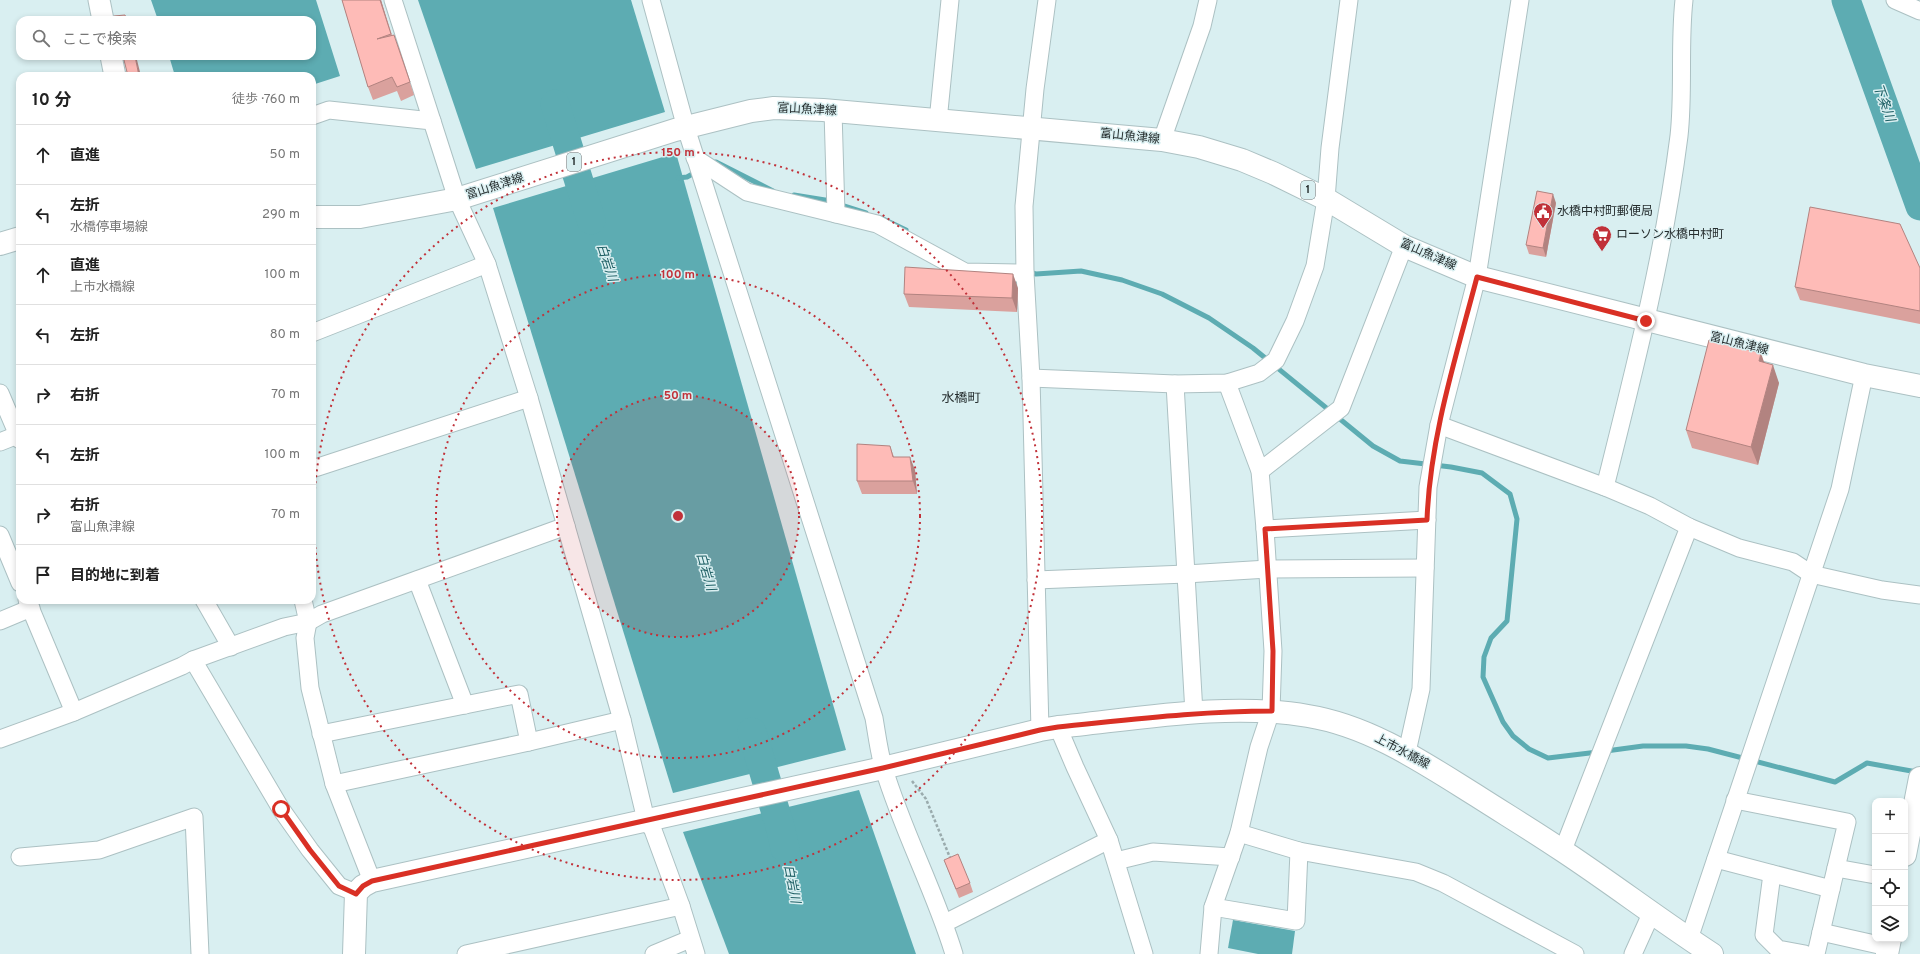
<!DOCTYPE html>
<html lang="ja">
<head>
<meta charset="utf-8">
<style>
	body { margin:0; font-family:Overpass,"Noto Sans JP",sans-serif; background:#f6f6f6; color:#222 }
	.controls { position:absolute; right:12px; bottom:12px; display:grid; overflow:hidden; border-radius:8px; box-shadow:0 2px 6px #0003 }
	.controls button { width:36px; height:36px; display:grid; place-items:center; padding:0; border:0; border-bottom:1px solid #e0e0e0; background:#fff; color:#222; font:20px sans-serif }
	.stop { position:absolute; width:12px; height:12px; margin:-9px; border:3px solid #d93025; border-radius:50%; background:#fff }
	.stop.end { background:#d93025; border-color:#fff; box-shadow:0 1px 4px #0008 }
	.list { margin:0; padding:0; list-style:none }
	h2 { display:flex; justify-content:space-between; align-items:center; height:52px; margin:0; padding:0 16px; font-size:17px }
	h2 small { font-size:13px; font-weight:400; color:#767676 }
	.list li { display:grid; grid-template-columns:26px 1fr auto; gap:12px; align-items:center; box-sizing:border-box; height:60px; padding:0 16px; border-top:1px solid #e0e0e0 }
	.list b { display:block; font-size:15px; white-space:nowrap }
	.list p { margin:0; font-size:13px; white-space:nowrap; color:#767676 }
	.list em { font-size:13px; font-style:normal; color:#767676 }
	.icon { flex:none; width:22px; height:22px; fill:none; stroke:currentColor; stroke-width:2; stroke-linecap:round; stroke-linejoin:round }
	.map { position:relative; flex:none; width:1920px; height:954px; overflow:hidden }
	.search { position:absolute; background:#fff; box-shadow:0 2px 6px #0003; left:16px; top:16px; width:300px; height:44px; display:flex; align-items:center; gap:10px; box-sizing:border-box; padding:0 14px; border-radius:12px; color:#767676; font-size:15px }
	.panel { position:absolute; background:#fff; box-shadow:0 2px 6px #0003; left:16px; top:72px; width:300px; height:532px; border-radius:12px }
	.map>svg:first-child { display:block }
	.water { fill:#5dacb2 }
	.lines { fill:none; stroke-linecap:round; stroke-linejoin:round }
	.stream { stroke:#5dacb2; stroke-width:5 }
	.river { stroke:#5dacb2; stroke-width:29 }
	.minor-casing { stroke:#acc1c3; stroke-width:19 }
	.tertiary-casing { stroke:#acc1c3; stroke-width:23 }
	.secondary-casing { stroke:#acc1c3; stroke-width:24 }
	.primary-casing { stroke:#acc1c3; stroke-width:24 }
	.path { stroke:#9aabad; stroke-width:2.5; stroke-dasharray:3 2; stroke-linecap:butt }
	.minor { stroke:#fff; stroke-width:17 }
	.tertiary { stroke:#fff; stroke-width:21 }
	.secondary { stroke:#fff; stroke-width:22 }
	.primary { stroke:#fff; stroke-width:22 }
	.wall { fill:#daa19d }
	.shaded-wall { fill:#b28380 }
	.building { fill:#febbb7; stroke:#b28380 }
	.route { stroke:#d93025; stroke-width:5 }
	.ring { fill:none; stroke:#c13139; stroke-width:2; stroke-dasharray:2 4 }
	.labels { text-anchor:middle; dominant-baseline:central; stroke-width:3; stroke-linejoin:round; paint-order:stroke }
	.shield { fill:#d9eff1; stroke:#5b6768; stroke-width:1 }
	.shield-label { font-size:11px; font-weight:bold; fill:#252d2e }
	.street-label { font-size:12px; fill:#252d2e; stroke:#d9eff1 }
	.poi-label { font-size:12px; fill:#252d2e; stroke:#d9eff1; text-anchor:start }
	.water-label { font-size:13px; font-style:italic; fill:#1d5f64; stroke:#d9eff1 }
	.neighbourhood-label { font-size:13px; fill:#252d2e; stroke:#d9eff1 }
	.centre { fill:#c13139; stroke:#d9eff1; stroke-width:2 }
	.ring-label { font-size:12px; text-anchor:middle; font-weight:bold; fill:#c13139; stroke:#d9eff1; stroke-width:3; stroke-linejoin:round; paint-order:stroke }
</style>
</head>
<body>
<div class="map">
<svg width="1920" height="954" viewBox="0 0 1920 954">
	<rect width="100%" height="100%" fill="#d9eff1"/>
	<!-- water -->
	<g class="water">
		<polygon points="151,0 316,0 340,76 312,85 312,76 175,76 169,56 312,56 312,20 158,20"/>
		<polygon points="418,0 631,0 665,112 476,169"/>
		<polygon points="676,153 846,750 673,793 493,208"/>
		<polygon points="859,790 916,954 729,954 683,832"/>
		<polygon points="1233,920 1295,931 1292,954 1258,954 1228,948"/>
	</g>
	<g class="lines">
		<!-- stream -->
		<g class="stream">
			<polyline points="712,163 716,162 773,191"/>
			<polyline points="678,178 687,177 696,172"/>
			<polyline points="794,195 825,200 866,213"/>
			<polyline points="881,218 906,230"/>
			<polyline points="1028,272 1036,274 1081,271 1122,280 1162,294 1209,318 1253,348 1373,446 1400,461 1451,467 1482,473 1510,494 1517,519 1507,621 1491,638 1484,657 1483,677 1503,722 1513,736 1529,749 1548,758 1598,752"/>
			<polyline points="1606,751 1643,746 1686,746 1708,749 1835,782 1867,763 1917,772"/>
		</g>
		<!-- river -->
		<g class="river">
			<polyline points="1846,0 1920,206"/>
			<polyline points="555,104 591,220"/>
			<polyline points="752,732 781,830 785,848"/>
		</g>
		<defs>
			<g id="minor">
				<polyline points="393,0 432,121"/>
				<path d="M651 0 686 128 874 718C877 735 879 753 884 769 903 832 935 891 954 954"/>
				<polyline points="1895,0 1920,11"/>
				<polyline points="833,111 836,214"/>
				<polyline points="312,116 329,110 432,121 457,199 487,264 529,398 622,720 646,820 653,830 681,906 696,954"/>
				<polyline points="938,121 950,0"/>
				<polyline points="1162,140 1202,26 1208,0"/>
				<polyline points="695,158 747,192 877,224 965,272 1025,273"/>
				<polyline points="312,333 487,264"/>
				<polyline points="1031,378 1175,384 1227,383 1259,373 1276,360 1295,321 1315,266 1326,199 1330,148 1349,0"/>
				<polyline points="1175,384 1194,713"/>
				<polyline points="0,393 20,440"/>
				<polyline points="1439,425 1605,487 1650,506 1689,527 1739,548 1793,562 1811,574 1882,590 1920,595"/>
				<polyline points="0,442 20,434"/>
				<polyline points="312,469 529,398"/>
				<polyline points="1260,471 1341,408 1404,246"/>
				<path d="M1605 487C1634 371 1664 255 1679 136 1684 91 1679 45 1684 0"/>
				<polyline points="1265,529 1427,520"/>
				<polyline points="0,535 20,583"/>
				<polyline points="417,580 465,705"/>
				<polyline points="1036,580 1186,574 1268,569 1425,568"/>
				<polyline points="27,600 74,712"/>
				<polyline points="204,600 231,647"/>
				<polyline points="303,600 308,622 305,638 310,688 334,784 372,881"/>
				<polyline points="0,621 31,608"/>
				<polyline points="193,660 281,809 310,850 339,886 356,893"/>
				<polyline points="1058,727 1075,767 1109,840 1144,954"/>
				<polyline points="1040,730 1031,378 1025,273 1024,206 1035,89 1047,0"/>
				<polyline points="321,734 519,694 529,742"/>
				<polyline points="0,739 74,712 182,666 193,660 284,627 308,622 322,614 566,526"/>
				<polyline points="1407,752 1421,689 1428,487 1439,425 1477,277 1520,0"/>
				<polyline points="334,784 529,742 622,720"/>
				<polyline points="1239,833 1299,851"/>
				<polyline points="1563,850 1689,527"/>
				<polyline points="20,857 99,850 194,817 200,954"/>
				<polyline points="1716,859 1831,889 1847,822 1735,800"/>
				<polyline points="1116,861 1153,852 1231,857"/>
				<polyline points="1836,868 1875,875"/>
				<polyline points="1772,874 1764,935 1778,949 1805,954"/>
				<polyline points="1213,907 1296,921 1299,851 1416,872 1443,883 1575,954"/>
				<polyline points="945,923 1109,840"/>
				<polyline points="1821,932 1888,947"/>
				<polyline points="1689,939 1840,489 1864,375"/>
				<polyline points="466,954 681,906"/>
				<polyline points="654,954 690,939"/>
				<polyline points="1209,954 1213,907 1239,833 1259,747 1271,711 1273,651 1265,529 1260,471 1227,383"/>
				<polyline points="1633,954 1651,914"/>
				<polyline points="1816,954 1831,889"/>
			</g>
			<g id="tertiary">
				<polyline points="99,0 103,20"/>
				<polyline points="111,56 115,76"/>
			</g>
			<path id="secondary" d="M354 954 356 893 363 886 372 881 883 768 1040 730 1058 727C1137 719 1229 702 1308 716 1370 726 1424 763 1477 796 1505 814 1535 832 1563 851 1613 884 1661 921 1712 954"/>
			<g id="primary">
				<polyline points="312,217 360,217 457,199 675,130 751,111 774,108 823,110 1162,140 1199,147 1242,160 1273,173 1326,199 1404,246 1477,277 1864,375 1920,386"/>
				<polyline points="0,244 20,238"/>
				<polyline points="1905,855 1920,778"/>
				<polyline points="1887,954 1890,939"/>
			</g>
		</defs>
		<!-- minor casing -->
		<use href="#minor" class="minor-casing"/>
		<!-- tertiary casing -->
		<use href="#tertiary" class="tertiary-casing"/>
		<!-- secondary casing -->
		<use href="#secondary" class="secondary-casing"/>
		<!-- primary casing -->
		<use href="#primary" class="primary-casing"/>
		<!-- path -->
		<polyline class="path" points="912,781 926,799 951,860"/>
		<!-- minor -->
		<use href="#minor" class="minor"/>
		<!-- tertiary -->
		<use href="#tertiary" class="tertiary"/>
		<!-- secondary -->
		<use href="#secondary" class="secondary"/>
		<!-- primary -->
		<use href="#primary" class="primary"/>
	</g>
	<!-- wall -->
	<g class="wall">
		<polygon points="342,0 381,0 392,35 399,48 414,95 401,101 397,91 373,100 368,87"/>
		<polygon points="1556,203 1546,257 1529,254 1526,245"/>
		<polygon points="1920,268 1920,324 1800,300 1795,287"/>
		<polygon points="1018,288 1017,312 909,307 904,294"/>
		<polygon points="1764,363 1779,383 1758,465 1692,448 1686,430"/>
		<polygon points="890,446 894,457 915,470 917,494 862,494 857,481"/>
		<polygon points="944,860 970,883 973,892 959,898"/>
	</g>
	<!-- shaded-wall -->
	<g class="shaded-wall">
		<polygon points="380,0 381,0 395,48 391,34"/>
		<polygon points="135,56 136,56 141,76 139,76"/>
		<polygon points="1553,194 1556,203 1546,257 1543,248"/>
		<polygon points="1013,274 1018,288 1017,312 1012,298"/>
		<polygon points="1761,353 1767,371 1759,361"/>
		<polygon points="1773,365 1779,383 1758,465 1751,447"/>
		<polygon points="910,457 915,470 917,494 913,481"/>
	</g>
	<!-- building -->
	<g class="building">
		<polygon points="342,0 380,0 391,34 377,39 394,35 410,82 397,87 392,77 368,87"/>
		<polygon points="125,15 127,20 114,20 114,16"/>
		<polygon points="123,56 135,56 139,76 128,76"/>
		<polygon points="1537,191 1553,194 1543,248 1526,245"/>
		<polygon points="1810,207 1900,224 1920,268 1920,311 1795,287"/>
		<polygon points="905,267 1013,274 1012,298 904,294"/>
		<polygon points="1709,340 1761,353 1759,361 1773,365 1751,447 1686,430"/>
		<polygon points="857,444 890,446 893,457 910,457 913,481 857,481"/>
		<polygon points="958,854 970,883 956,889 944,860"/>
	</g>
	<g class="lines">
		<!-- route -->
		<path class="route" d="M281 809 310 850 339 886 356 894 363 886 372 881 883 768 1040 730 1058 727C1129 720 1200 711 1272 711L1273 651 1265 529 1427 520C1430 437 1456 357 1477 277L1646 321"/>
	</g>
	<!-- distance rings -->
	<circle cx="678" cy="516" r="121" fill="#c13139" fill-opacity=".12"/>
	<g class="ring">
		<circle cx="678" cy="516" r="121"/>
		<circle cx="678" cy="516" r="242"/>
		<circle cx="678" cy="516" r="364"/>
	</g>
	<!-- icons -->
	<defs>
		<symbol id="civic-pin" viewBox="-11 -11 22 30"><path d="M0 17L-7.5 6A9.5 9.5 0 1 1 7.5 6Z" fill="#c13139" stroke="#d9eff1"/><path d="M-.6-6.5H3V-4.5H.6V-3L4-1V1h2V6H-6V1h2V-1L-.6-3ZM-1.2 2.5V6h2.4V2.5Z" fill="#fff"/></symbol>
		<symbol id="supermarket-pin" viewBox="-11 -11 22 30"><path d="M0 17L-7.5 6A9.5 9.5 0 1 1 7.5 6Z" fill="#c13139" stroke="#d9eff1"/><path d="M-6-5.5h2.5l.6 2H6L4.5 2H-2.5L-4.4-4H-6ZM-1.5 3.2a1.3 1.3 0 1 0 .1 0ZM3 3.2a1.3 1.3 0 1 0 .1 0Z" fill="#fff"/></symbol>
	</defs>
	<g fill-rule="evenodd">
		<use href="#civic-pin" x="1532" y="201" width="22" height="30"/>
		<use href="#supermarket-pin" x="1591" y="224" width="22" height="30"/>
	</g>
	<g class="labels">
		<!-- shield labels -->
		<g class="shield">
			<rect x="567" y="153" width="14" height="18" rx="3"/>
			<rect x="1301" y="181" width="14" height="18" rx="3"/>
		</g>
		<g class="shield-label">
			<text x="574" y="162">1</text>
			<text x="1308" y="190">1</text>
		</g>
		<!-- street labels -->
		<g class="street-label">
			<text transform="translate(807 110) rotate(3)">富山魚津線</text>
			<text transform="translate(1130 137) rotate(6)">富山魚津線</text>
			<text transform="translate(495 187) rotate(-18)">富山魚津線</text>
			<text transform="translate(1428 255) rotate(24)">富山魚津線</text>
			<text transform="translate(1739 344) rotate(14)">富山魚津線</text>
			<text transform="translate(1402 752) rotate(28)">上市水橋線</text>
		</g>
		<!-- poi labels -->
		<g class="poi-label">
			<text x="1557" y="212">水橋中村町郵便局</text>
			<text x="1616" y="235">ローソン水橋中村町</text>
		</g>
		<!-- water labels -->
		<g class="water-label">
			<text transform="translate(1883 103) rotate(70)">下条川</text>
			<text transform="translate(606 263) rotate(72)">白岩川</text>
			<text transform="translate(705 572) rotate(74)">白岩川</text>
			<text transform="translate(791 884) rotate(79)">白岩川</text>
		</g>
		<!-- neighbourhood labels -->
		<g class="neighbourhood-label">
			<text x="961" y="399">水橋町</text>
		</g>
	</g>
	<circle cx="678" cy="516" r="6" class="centre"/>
	<g class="ring-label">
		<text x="678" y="156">150 m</text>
		<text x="678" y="278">100 m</text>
		<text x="678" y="399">50 m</text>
	</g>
</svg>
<div class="controls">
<button>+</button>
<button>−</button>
<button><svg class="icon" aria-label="locate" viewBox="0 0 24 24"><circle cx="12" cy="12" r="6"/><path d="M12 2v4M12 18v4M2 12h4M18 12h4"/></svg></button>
<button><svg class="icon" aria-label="layers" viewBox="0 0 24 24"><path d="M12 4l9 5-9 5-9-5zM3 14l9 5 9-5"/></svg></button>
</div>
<div class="stop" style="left:281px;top:809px"></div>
<div class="stop end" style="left:1646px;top:321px"></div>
<div class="search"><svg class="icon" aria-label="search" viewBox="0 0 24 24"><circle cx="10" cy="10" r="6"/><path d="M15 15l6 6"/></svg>ここで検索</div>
<section class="panel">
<h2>10 分<small>徒歩 · 760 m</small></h2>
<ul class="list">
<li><svg class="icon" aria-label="ahead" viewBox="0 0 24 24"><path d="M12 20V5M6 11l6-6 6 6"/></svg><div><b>直進</b></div><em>50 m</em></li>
<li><svg class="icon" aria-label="left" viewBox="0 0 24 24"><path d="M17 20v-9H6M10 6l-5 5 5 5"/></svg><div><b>左折</b><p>水橋停車場線</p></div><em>290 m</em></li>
<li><svg class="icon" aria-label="ahead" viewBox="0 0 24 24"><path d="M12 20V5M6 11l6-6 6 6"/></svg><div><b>直進</b><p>上市水橋線</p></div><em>100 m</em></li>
<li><svg class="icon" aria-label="left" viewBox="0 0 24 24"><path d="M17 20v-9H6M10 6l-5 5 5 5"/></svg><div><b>左折</b></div><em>80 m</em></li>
<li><svg class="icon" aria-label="right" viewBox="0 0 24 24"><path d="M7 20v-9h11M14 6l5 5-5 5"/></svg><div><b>右折</b></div><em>70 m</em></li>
<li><svg class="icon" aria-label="left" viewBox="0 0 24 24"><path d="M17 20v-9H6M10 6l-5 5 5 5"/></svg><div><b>左折</b></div><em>100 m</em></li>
<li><svg class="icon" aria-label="right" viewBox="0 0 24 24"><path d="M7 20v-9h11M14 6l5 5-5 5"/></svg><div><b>右折</b><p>富山魚津線</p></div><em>70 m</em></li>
<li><svg class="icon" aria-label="arrive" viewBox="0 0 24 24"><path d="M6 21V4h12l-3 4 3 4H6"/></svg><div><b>目的地に到着</b></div></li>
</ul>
</section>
</div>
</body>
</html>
